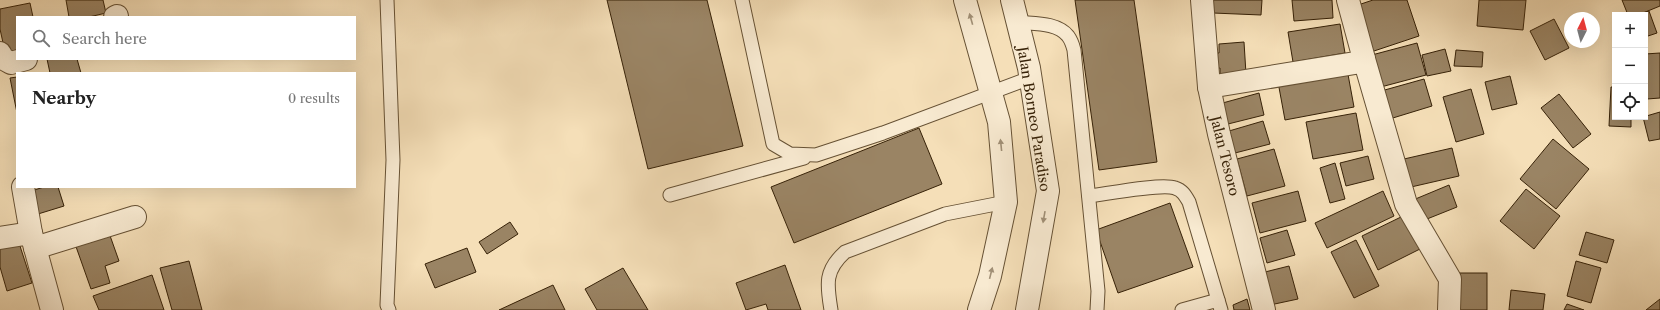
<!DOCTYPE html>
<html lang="en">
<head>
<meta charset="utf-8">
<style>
	body { margin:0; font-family:"Libre Caslon Text",serif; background:#f6f6f6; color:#222 }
	.controls { position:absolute; right:12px; top:12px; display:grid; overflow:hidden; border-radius:0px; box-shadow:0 4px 16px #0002 }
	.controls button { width:36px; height:36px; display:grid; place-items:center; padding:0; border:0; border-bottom:1px solid #e0e0e0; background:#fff; color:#222; font:20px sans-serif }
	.compass { position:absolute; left:1564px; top:12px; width:36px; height:36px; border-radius:50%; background:#fff; box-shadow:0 4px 16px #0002; rotate:6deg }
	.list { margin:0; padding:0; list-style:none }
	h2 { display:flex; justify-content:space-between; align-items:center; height:52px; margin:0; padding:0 16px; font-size:17px }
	h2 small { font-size:13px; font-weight:400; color:#767676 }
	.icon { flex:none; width:22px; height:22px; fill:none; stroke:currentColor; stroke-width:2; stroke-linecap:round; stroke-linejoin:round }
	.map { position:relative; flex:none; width:1660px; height:310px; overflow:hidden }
	.search { position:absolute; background:#fff; box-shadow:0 4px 16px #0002; left:16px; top:16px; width:340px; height:44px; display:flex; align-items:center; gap:10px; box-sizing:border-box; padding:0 14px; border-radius:0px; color:#767676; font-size:15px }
	.panel { position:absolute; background:#fff; box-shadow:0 4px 16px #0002; left:16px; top:72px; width:340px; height:116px; border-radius:0px }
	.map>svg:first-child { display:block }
	.building { fill:#9a8464; stroke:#372208 }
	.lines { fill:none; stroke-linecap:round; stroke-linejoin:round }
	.service-casing { stroke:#665134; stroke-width:15 }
	.minor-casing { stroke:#665134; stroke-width:24 }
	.tertiary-casing { stroke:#665134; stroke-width:24 }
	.service { stroke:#f8ead1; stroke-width:13 }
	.minor { stroke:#f8ead1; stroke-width:22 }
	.tertiary { stroke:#f8ead1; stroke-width:22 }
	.oneway { fill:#a19077 }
	.labels { text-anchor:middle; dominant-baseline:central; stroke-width:3; stroke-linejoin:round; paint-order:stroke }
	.street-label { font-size:14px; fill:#372208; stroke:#f8ead1 }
</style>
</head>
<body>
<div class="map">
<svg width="1660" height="310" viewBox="0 0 1660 310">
	<rect width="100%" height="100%" fill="#f5dfb8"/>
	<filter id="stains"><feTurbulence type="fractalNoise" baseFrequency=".005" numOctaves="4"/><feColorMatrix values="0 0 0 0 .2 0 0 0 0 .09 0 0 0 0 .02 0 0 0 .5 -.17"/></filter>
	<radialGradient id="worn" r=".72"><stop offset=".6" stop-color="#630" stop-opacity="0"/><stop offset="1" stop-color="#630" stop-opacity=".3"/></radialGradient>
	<!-- building -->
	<g class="building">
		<polygon points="66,0 103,0 106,13 89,17 69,17"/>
		<polygon points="607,0 707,0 743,146 648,169"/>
		<polygon points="1075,0 1134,0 1157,162 1099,170"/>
		<polygon points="1213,0 1262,0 1261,15 1213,13"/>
		<polygon points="1292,0 1332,0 1333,18 1294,21"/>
		<polygon points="1373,0 1407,0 1419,36 1371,52 1355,6"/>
		<polygon points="1479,0 1526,0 1523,30 1477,26"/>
		<polygon points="1622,0 1660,0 1660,6 1638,15 1628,15"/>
		<polygon points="30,3 33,17 17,17 17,50 5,52 0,29 0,9"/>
		<polygon points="1649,11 1657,33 1645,37 1645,15 1638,15"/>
		<polygon points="1554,19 1569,48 1545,60 1530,31"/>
		<polygon points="1340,24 1345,53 1293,62 1288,32"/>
		<polygon points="1244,42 1246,74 1220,75 1220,68 1213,69 1212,53 1219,53 1219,44"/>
		<polygon points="1417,43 1426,75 1377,88 1368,56"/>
		<polygon points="1445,49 1451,71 1427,76 1422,55"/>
		<polygon points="1456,50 1483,52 1482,67 1454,66"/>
		<polygon points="1660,53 1660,98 1647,99 1645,54"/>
		<polygon points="47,59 77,59 81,73 50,73"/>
		<polygon points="1347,69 1354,107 1285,120 1278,82"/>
		<polygon points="1510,76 1517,104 1492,110 1485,82"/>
		<polygon points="17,77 17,113 10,78"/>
		<polygon points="1424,79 1432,106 1383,121 1374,93"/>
		<polygon points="1611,87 1615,87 1615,117 1631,117 1631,127 1609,126"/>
		<polygon points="1471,89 1484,134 1456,142 1443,97"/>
		<polygon points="1259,93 1264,115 1224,125 1219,104"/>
		<polygon points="1559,94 1591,134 1573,148 1541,108"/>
		<polygon points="1660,112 1660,139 1649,141 1643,117"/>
		<polygon points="1356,113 1363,150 1313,159 1306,122"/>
		<polygon points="1263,121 1270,144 1235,153 1229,131"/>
		<polygon points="919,128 942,184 794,243 771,187"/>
		<polygon points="1553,139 1589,169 1556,209 1520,179"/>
		<polygon points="1452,148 1459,176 1411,187 1404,159"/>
		<polygon points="1274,149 1285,186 1247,196 1237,159"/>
		<polygon points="1368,156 1374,179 1346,186 1340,163"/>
		<polygon points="1335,163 1345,199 1330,203 1320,168"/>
		<polygon points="1449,185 1457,207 1422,221 1413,200"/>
		<polygon points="44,187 58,187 64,206 38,214 31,191"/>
		<polygon points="1526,189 1560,216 1534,249 1500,221"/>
		<polygon points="1298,191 1306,221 1260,233 1252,203"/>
		<polygon points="1383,191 1394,216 1327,248 1315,223"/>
		<polygon points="1170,203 1193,267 1118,293 1096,230"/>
		<polygon points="1403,216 1420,249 1378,270 1362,236"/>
		<polygon points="510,222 518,234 487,254 479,242"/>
		<polygon points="108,230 119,261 105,266 110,283 91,289 74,241"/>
		<polygon points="1287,230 1295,255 1267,263 1260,238"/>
		<polygon points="1586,232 1614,240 1607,263 1579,255"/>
		<polygon points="1356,240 1379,286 1354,298 1331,252"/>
		<polygon points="19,243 32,283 7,291 0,267 0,249"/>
		<polygon points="467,248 476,272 435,288 425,264"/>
		<polygon points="189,261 202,310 172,310 160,268"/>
		<polygon points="1576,261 1601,268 1591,303 1567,296"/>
		<polygon points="785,265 801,310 768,310 766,304 746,310 736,283"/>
		<polygon points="1289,266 1298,299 1270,305 1261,273"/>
		<polygon points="623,268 648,310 597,310 585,289"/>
		<rect x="1460" y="273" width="27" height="37"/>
		<polygon points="152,275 164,310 99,310 93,296"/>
		<polygon points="553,285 565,310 499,310"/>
		<polygon points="1511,290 1545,294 1543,310 1509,310"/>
		<polygon points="1247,299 1250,310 1234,310 1233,305"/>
		<polygon points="1660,299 1660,310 1646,310"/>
		<polygon points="1567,304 1584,310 1564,310"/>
	</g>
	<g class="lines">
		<defs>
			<g id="service">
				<polyline points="387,0 393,160 387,305 389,310"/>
				<polyline points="742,0 773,144 790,154 816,155 883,133 1030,78"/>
				<path d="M1017 22C1033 24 1057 22 1068 36 1071 40 1073 46 1074 50L1098 291 1097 310"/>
				<polyline points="670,195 804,158"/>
				<path d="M1089 196C1106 194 1162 183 1175 188 1182 190 1185 195 1189 202L1218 300"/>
				<path d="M831 310C827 285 824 271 845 252L945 214 1006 202"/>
				<polyline points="1182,310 1218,300 1221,310"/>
			</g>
			<g id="minor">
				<polyline points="115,17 117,16"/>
				<polyline points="0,53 2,58 11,63 26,59"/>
				<polyline points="1364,59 1406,204 1450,279 1449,310"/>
				<polyline points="1209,87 1355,63 1364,59 1348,0"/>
				<polyline points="23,187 31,233"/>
				<polyline points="0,238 31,233 52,310"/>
				<polyline points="35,248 135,217"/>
			</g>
			<g id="tertiary">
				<polyline points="965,0 999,122 1006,202 990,276 979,310"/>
				<polyline points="1012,0 1029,68 1048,191 1027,310"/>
				<polyline points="1202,0 1209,87 1219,134 1264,310"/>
			</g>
		</defs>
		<!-- service casing -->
		<use href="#service" class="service-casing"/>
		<!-- minor casing -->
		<use href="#minor" class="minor-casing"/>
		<!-- tertiary casing -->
		<use href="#tertiary" class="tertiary-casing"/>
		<!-- service -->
		<use href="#service" class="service"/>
		<!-- minor -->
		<use href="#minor" class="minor"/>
		<!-- tertiary -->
		<use href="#tertiary" class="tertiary"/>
	</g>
	<!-- one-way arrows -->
	<defs><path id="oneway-solid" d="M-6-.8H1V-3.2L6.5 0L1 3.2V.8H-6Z"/></defs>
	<g class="oneway">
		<use href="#oneway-solid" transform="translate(971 19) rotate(-106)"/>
		<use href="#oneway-solid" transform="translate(1001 145) rotate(-96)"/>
		<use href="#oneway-solid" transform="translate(1044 217) rotate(100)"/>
		<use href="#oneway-solid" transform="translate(991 273) rotate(-76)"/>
	</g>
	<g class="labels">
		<!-- street labels -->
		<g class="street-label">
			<text transform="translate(1034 119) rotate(81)">Jalan Borneo Paradiso</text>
			<text transform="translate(1225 156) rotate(76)">Jalan Tesoro</text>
		</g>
	</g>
	<rect width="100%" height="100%" filter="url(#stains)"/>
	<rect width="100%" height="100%" fill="url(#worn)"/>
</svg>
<div class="controls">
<button>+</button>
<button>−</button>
<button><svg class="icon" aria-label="locate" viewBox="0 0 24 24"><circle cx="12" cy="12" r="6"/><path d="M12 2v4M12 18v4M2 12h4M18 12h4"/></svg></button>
</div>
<svg class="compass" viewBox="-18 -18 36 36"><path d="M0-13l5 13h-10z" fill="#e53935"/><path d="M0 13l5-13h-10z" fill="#767676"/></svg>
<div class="search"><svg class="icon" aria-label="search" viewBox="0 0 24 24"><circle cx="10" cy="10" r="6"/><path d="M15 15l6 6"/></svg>Search here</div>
<section class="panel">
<h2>Nearby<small>0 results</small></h2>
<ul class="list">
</ul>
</section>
</div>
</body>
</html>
